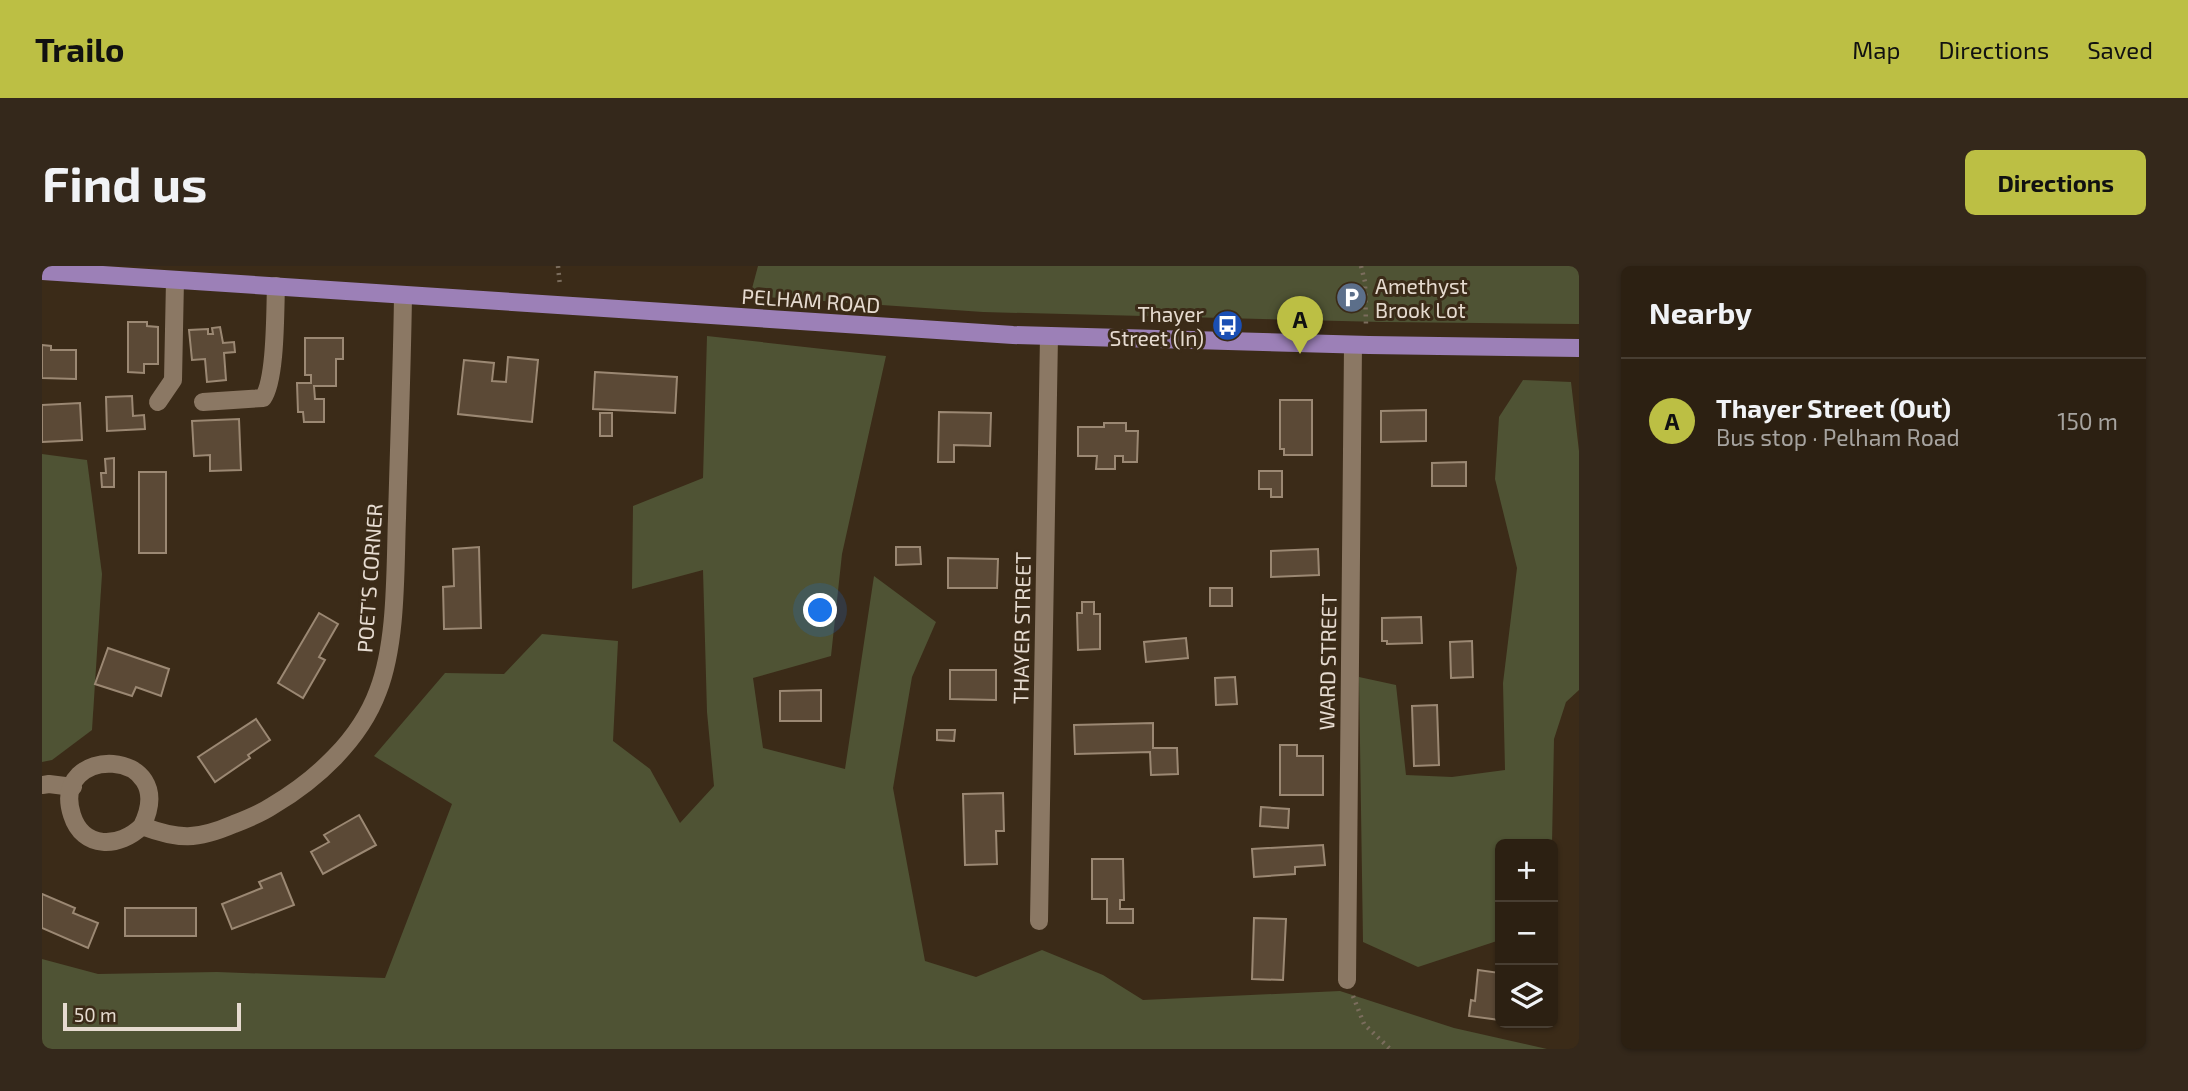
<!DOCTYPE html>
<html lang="en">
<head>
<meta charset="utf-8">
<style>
	body { margin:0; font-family:"Exo 2",sans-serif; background:#34281b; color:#f1f3f6 }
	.controls { position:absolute; right:21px; bottom:21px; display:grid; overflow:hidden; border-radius:10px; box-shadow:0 2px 5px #0004 }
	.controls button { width:63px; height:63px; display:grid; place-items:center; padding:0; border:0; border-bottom:2px solid #483e32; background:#2c2012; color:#f1f3f6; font:35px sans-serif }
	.scale { position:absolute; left:21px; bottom:18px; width:178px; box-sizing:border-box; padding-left:7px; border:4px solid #e6dbd0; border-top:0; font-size:19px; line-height:24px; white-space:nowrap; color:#e6dbd0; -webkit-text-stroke:5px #3b2b18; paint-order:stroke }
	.you { position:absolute; left:779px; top:345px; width:24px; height:24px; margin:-18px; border:5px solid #fff; border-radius:50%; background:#1a73e8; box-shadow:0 0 0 10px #1a73e833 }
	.badge { display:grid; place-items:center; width:46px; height:46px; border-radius:50%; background:#bcbf44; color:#111; font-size:23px; font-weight:700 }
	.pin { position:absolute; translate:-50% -58px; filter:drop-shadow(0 2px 4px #0008) }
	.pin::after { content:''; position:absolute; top:37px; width:24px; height:21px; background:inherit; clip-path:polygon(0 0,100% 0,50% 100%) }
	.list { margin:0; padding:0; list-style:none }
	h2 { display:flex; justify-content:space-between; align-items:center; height:91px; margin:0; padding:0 28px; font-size:30px }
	h2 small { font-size:23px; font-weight:400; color:#a6a39f }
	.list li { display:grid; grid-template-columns:46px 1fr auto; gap:21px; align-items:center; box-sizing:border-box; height:126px; padding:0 28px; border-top:2px solid #483e32 }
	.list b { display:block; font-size:26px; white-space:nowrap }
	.list p { margin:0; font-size:23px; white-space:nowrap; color:#a6a39f }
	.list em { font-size:23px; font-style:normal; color:#a6a39f }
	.icon { flex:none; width:38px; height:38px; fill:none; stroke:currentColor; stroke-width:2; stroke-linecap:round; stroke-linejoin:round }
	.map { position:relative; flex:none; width:1537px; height:783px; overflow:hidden; border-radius:10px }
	header { display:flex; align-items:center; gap:42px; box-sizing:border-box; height:98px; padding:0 35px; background:#bcbf44; color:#111 }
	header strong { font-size:33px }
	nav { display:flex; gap:38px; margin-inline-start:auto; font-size:24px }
	.intro { display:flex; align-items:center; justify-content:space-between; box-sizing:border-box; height:168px; padding:0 42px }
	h1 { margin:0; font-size:49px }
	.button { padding:18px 32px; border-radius:10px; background:#bcbf44; color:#111; font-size:24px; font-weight:700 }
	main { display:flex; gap:42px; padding:0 42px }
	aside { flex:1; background:#2c2012; border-radius:10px; box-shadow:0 2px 5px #0004 }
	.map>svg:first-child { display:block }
	.green { fill:#4f5334 }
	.building { fill:#5b4936; stroke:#9b8873; stroke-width:2 }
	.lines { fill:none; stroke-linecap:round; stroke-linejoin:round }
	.path { stroke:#7b6d5d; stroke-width:4.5; stroke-dasharray:2 5; stroke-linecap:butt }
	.minor { stroke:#8b7864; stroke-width:18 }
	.major { stroke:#9c80b7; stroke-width:18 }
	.labels { text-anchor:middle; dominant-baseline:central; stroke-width:6; stroke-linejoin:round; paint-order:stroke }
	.poi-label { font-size:21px; fill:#e6dbd0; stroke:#3b2b18; text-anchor:start }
	.street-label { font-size:21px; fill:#e6dbd0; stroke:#3b2b18 }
</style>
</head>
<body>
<header>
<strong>Trailo</strong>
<nav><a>Map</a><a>Directions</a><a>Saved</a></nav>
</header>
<div class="intro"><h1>Find us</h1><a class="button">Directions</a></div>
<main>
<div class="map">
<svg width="1537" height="783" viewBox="0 0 1537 783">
	<rect width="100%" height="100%" fill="#3b2b18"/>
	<!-- green -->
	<g class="green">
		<polygon points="716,0 1537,0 1537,58 1340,56 941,46 708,30"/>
		<polygon points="665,70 844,90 800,288 789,390 711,412 721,482 803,503 832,310 894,356 870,411 851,522 883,695 934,711 1000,684 1061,709 1101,734 1298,725 1412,762 1505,783 0,783 0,693 56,708 175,706 343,712 410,538 332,490 403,407 462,408 500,368 576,375 571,475 608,503 638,557 672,520 665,446 661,304 590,323 591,240 661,212"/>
		<polygon points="1481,114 1529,116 1537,185 1537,424 1524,436 1512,473 1510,578 1458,578 1458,674 1376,701 1321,676 1317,411 1354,419 1364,509 1410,511 1463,504 1461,417 1475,302 1453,213 1457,151"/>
		<polygon points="0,188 45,194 60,308 50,464 10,494 0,496"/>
	</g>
	<!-- building -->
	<g class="building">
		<polygon points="86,56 105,56 105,60 116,61 116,98 102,98 102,107 86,106"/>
		<polygon points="178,61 181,77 192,76 193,86 182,87 184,114 165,116 163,93 150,94 147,64 166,63 166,68 171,68 170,62"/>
		<polygon points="263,72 301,72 301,93 294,93 294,120 272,120 273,133 282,133 282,156 262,156 261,146 256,146 255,117 269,117 269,109 263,109"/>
		<polygon points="0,79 9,80 9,84 34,84 34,113 0,112"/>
		<polygon points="466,91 496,94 490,156 416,148 422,94 452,97 450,115 464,116"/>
		<polygon points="553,106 635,111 633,147 551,143"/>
		<polygon points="90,130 91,150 102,149 103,163 65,165 64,131"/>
		<polygon points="1238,134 1270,134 1270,189 1242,189 1242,183 1238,183"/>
		<polygon points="38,137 40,174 0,176 0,139"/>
		<polygon points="1384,144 1384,175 1339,176 1339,145"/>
		<polygon points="897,146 949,147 948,180 912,179 912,196 896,196"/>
		<rect x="558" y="147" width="12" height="23"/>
		<polygon points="197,153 199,204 168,205 168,189 152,190 150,155"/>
		<polygon points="1062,157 1084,157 1084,165 1096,165 1095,196 1081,196 1081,190 1073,190 1073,203 1054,203 1055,190 1036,190 1036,161 1062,161"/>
		<polygon points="72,192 72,221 60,221 59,207 64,207 63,193"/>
		<polygon points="1424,196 1424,220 1390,220 1390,197"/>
		<polygon points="1217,205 1240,205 1240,231 1229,231 1229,223 1217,223"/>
		<rect x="97" y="206" width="27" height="81"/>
		<polygon points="437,281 439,362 402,363 401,321 412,320 411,283"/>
		<polygon points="854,281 878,281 879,298 854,299"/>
		<polygon points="1276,283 1277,309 1229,311 1229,285"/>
		<polygon points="906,292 956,293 955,322 906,322"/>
		<rect x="1168" y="322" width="22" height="18"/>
		<polygon points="1040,336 1052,336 1052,348 1058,348 1058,383 1036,384 1035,347 1040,347"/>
		<polygon points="277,347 296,358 277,391 283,394 261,432 236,417"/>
		<polygon points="1379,351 1380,377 1345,378 1345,375 1340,375 1340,352"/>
		<polygon points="1144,372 1146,392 1104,396 1102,376"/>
		<polygon points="1430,375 1431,411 1409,412 1408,376"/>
		<polygon points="66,382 127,403 119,430 94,421 90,430 53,418"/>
		<polygon points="908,404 954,404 954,434 908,433"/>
		<polygon points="1193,411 1195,438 1174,439 1173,412"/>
		<polygon points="779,424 779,455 738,455 738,425"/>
		<polygon points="1395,439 1397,499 1372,500 1370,440"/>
		<polygon points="214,453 228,474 206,489 208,492 173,516 156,491"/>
		<polygon points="1111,457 1111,482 1135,482 1136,508 1109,509 1108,486 1033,488 1032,459"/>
		<polygon points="895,464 913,464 912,475 895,474"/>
		<polygon points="1238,479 1255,479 1255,490 1281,490 1281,529 1238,529"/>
		<polygon points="961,527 962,565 954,565 955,598 923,599 921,528"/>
		<polygon points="1219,541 1247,543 1246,562 1218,560"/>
		<polygon points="317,549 334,579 281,608 269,586 287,576 282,569"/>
		<polygon points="1281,579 1283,599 1253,601 1253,608 1212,611 1210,583"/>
		<polygon points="1050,593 1081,593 1082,634 1078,634 1078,643 1091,643 1091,657 1065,657 1065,633 1050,633"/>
		<polygon points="239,607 252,639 190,663 180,638 220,622 217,616"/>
		<polygon points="0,628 33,642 31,647 56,657 46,682 0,662"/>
		<rect x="83" y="642" width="71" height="28"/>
		<polygon points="1212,652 1244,653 1241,714 1210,713"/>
		<polygon points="1436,704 1458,707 1458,754 1427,750 1429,734 1433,735"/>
	</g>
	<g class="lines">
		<!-- path -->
		<g class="path">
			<polyline points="516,0 518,20"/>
			<polyline points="1319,0 1323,16 1324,60"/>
			<polyline points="1311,730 1322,758 1348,783"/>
		</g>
		<!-- minor -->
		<g class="minor">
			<polyline points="116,136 131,114 133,14"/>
			<path d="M161 136 221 132C234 114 233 45 234 20"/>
			<polyline points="0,519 7,518 31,521"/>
			<path d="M100 560C78 582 41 584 30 549 7 477 139 481 100 560 137 574 155 574 192 558 205 553 218 548 230 540 274 514 318 474 336 425 355 376 353 305 355 252 357 177 360 103 361 29"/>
			<polyline points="997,655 1007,70"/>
			<polyline points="1305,714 1311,79"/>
		</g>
		<!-- major -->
		<polyline class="major" points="0,5 971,69 1327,79 1537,82"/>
	</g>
	<!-- icons -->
	<defs>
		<symbol id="parking-disc" viewBox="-11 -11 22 22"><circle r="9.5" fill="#5c6f8a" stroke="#3b2b18"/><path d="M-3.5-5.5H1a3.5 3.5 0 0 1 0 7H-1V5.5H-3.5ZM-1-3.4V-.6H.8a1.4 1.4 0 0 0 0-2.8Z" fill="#fff"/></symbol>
		<symbol id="bus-disc" viewBox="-11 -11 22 22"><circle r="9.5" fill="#1a4fb4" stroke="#3b2b18"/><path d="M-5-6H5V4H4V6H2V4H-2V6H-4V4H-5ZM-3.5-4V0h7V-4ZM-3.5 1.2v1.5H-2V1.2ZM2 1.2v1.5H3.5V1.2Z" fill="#fff"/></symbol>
	</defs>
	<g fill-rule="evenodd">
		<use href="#parking-disc" x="1292" y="14" width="35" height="35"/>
		<use href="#bus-disc" x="1168" y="42" width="35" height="35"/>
	</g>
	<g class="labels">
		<!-- poi labels -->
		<g class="poi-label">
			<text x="1333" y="19">Amethyst<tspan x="1333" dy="24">Brook Lot</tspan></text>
			<text x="1162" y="47" text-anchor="end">Thayer<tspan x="1162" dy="24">Street (In)</tspan></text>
		</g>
		<!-- street labels -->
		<g class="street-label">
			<text transform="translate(769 34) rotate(4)">PELHAM ROAD</text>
			<text transform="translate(327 312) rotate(-86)">POET'S CORNER</text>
			<text transform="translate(979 362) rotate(-89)">THAYER STREET</text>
			<text transform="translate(1285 396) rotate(-89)">WARD STREET</text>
		</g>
	</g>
</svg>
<div class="controls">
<button>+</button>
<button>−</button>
<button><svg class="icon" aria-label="layers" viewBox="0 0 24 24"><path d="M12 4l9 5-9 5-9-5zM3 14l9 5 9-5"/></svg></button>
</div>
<div class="scale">50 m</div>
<div class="you"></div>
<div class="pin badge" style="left:1258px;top:88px">A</div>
</div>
<aside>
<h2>Nearby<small></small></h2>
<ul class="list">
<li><span class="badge">A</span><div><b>Thayer Street (Out)</b><p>Bus stop · Pelham Road</p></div><em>150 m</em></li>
</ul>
</aside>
</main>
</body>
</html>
